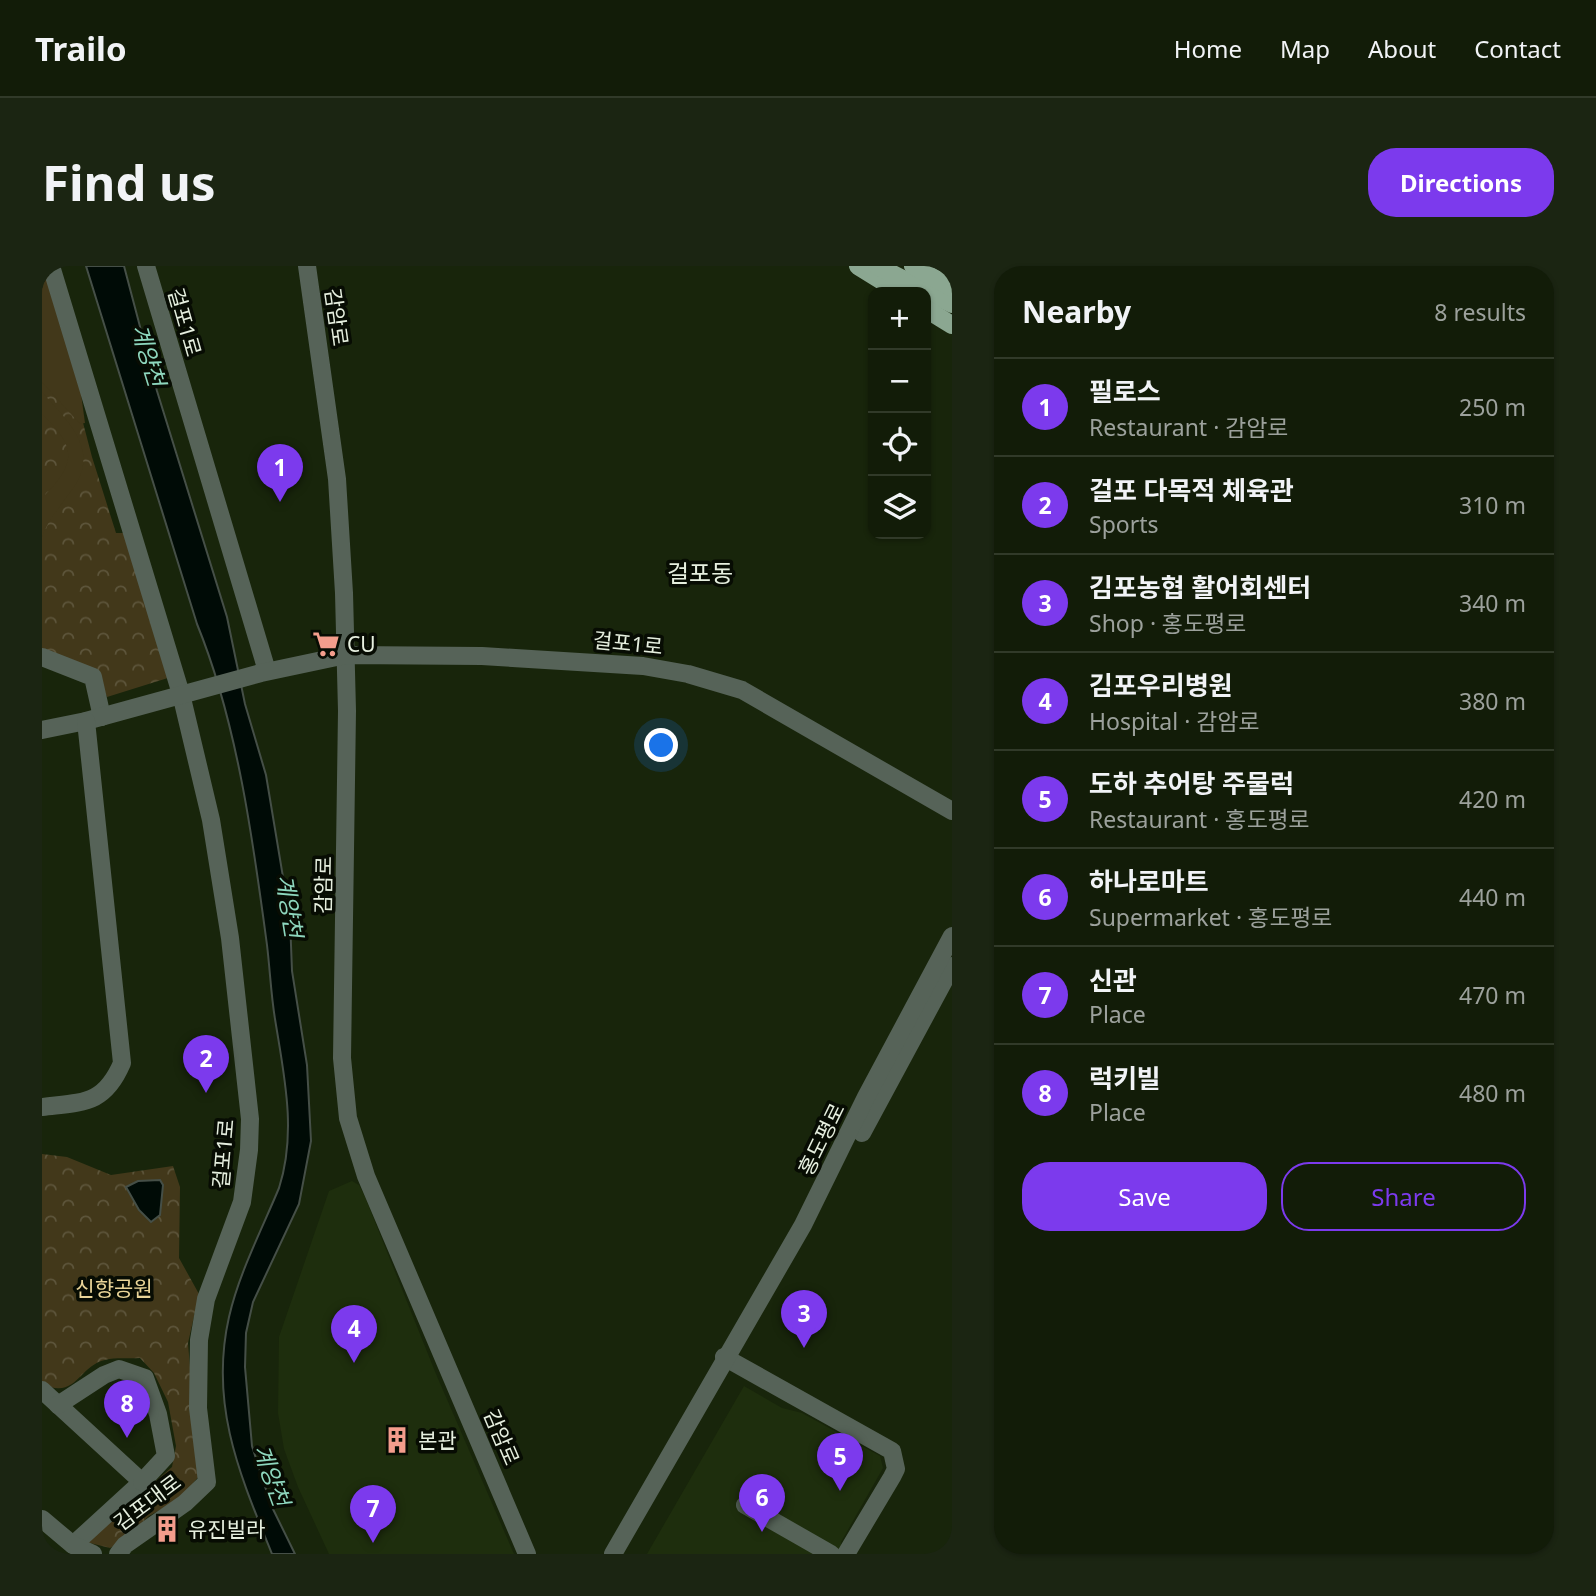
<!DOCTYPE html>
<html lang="en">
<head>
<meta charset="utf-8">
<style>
	body { margin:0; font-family:"Noto Sans","Noto Sans KR",sans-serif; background:#1b2512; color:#f1f3f6 }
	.controls { position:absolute; right:21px; top:21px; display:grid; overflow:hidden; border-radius:14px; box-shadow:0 2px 5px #0004 }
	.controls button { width:63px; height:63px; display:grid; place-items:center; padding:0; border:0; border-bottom:2px solid #313a29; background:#121c08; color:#f1f3f6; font:35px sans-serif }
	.you { position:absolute; left:620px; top:480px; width:24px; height:24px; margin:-18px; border:5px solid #fff; border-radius:50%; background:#1a73e8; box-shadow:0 0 0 10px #1a73e833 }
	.badge { display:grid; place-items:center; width:46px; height:46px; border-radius:50%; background:#7c3aed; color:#fff; font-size:23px; font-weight:700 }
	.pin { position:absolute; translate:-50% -58px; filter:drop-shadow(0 2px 4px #0008) }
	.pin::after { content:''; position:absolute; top:37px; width:24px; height:21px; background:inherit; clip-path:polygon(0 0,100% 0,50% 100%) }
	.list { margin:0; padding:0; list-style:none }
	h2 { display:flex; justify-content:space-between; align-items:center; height:91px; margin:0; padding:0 28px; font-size:30px }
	h2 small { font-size:23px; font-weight:400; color:#9ca19c }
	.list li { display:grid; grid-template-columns:46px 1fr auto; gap:21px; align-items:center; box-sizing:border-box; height:98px; padding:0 28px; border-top:2px solid #313a29 }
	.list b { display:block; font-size:26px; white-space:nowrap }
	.list p { margin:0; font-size:23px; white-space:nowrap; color:#9ca19c }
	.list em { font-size:23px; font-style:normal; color:#9ca19c }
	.actions { display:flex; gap:14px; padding:21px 28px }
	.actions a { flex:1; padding:16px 0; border:2px solid #7c3aed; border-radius:28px; text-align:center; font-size:24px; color:#7c3aed }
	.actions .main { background:#7c3aed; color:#fff }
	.icon { flex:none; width:38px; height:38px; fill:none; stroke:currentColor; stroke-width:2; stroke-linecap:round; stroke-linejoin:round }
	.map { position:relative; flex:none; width:910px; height:1288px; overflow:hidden; border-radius:28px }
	header { display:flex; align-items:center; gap:42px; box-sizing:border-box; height:98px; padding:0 35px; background:#121c08; border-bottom:2px solid #313a29 }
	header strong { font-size:33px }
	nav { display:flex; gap:38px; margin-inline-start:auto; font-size:24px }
	.intro { display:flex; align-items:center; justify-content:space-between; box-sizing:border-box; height:168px; padding:0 42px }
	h1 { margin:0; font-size:49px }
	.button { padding:18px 32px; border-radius:28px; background:#7c3aed; color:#fff; font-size:24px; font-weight:700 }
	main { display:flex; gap:42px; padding:0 42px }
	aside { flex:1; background:#121c08; border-radius:28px; box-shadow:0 2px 5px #0004 }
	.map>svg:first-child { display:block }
	.built { fill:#1e2e0d }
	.forest { fill:url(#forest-crowns) }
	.garden { fill:#42381a }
	.water { fill:#000b06; stroke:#454f47; stroke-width:2 }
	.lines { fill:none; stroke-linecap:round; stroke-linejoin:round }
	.minor { stroke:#566358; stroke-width:18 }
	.major { stroke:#8ba791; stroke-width:18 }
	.labels { text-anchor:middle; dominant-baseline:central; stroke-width:7; stroke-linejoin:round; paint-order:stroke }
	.street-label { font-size:21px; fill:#e6efdf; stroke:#070c03 }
	.poi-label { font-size:21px; fill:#e6efdf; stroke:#070c03; text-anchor:start }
	.park-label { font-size:21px; fill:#ead598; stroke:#070c03 }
	.water-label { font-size:23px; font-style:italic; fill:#8ed7be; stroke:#070c03 }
	.quarter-label { font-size:24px; fill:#e6efdf; stroke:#070c03 }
</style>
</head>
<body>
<header>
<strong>Trailo</strong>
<nav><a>Home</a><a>Map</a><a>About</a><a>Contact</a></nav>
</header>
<div class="intro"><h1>Find us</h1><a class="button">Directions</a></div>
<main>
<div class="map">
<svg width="910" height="1288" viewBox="0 0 910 1288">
	<defs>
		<pattern id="forest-crowns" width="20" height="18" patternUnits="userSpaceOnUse" patternTransform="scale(1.75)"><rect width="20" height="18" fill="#42381a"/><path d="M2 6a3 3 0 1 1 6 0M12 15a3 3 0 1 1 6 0" fill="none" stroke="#5d553b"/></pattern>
	</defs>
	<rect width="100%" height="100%" fill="#18250b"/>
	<!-- built -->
	<g class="built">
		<polygon points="310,915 317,919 323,931 394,1108 472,1288 287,1288 256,1221 242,1183 236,1147 237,1071 287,925"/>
		<polygon points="702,1120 740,1142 760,1147 838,1190 841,1202 799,1276 799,1288 605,1288"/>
	</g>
	<!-- forest -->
	<g class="forest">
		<polygon points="0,0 50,191 74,267 86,267 129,411 65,431 58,414 0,385"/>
		<path d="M0 888 25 891 69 909 131 900 138 921 137 992 157 1028 146 1077 157 1210 138 1233 107 1250 81 1275 68 1282 44 1276 130 1201 134 1180 126 1136 112 1107 98 1092C87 1093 74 1091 63 1094 36 1100 35 1134 0 1118Z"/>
	</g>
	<!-- garden -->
	<g class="garden">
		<polygon points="0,0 3,0 35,98 43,157 38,158 0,116"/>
		<path d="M0 126C24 154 61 184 29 225 18 241 7 252 0 271V232C34 198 36 182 0 148Z"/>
	</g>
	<!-- water -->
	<g class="water">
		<path d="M44 0H82L115 125 185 351 203 438 224 509 248 653 250 705 265 799 269 875 257 938 211 1036 204 1067 203 1101 210 1180 229 1239 253 1288H230C198 1209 167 1139 187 1051 197 1007 220 963 237 922 255 866 242 809 233 753 229 729 228 704 225 679 211 574 195 456 155 358Z"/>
		<polygon points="118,914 121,919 118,949 109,956 97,944 84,921 96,915"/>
	</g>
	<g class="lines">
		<!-- minor -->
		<g class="minor">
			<polyline points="9,0 139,428 169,554 188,672 208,853 207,884 200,936 164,1033 157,1074 156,1142 165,1216 143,1237 83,1279 76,1288"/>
			<polyline points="104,0 225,405"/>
			<polyline points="265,0 295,213 302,327 305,445 300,792 306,852 324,910 485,1288"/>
			<polyline points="0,391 51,411 60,451"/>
			<polyline points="0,464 44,455 219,407 304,389 440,390 601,400 646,408 700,424 910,545"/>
			<path d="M0 841C41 836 62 839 80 797L44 455"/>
			<polyline points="820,867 910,700"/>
			<polyline points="682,1091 850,1185 854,1203 850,1211 804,1288"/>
			<polyline points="0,1124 100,1216 31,1279"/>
			<polyline points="16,1139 62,1109 77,1103 103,1112 116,1148 124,1190 100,1216"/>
			<polyline points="703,1239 789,1288"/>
			<polyline points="0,1253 31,1279 51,1288"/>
			<polyline points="571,1288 761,959 824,831 910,670"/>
		</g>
		<!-- major -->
		<g class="major">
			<polyline points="816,0 858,26"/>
			<polyline points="835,0 910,38"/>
			<polyline points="871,0 910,22"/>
			<polyline points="884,43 910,59"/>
		</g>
	</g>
	<!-- icons -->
	<defs>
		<symbol id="supermarket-bare" viewBox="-9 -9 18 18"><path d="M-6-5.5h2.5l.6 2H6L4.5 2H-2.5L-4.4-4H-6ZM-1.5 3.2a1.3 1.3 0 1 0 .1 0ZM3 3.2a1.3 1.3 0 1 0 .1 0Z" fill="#f49d8c" stroke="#070c03" stroke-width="2.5" paint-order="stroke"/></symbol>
		<symbol id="building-bare" viewBox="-9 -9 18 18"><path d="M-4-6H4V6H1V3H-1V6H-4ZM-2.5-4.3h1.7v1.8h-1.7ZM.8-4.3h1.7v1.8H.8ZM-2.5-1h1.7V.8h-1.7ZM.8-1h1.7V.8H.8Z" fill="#f49d8c" stroke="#070c03" stroke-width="2.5" paint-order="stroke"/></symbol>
	</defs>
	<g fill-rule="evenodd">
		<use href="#supermarket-bare" x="265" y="359" width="38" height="38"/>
		<use href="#building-bare" x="336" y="1155" width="38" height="38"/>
		<use href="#building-bare" x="106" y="1244" width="38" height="38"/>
	</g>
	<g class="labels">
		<!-- street labels -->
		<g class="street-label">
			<text transform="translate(295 51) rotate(82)">감암로</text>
			<text transform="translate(143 56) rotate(74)">걸포1로</text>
			<text transform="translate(586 377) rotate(6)">걸포1로</text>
			<text transform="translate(281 619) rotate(-89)">감암로</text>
			<text transform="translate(779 873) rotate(-64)">홍도평로</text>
			<text transform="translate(181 888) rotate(-85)">걸포1로</text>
			<text transform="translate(460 1171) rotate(67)">감암로</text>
			<text transform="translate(105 1236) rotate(-37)">김포대로</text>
		</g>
		<!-- poi labels -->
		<g class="poi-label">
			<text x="305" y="378">CU</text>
			<text x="376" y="1174">본관</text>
			<text x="146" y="1263">유진빌라</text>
		</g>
		<!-- park labels -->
		<g class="park-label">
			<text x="72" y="1022">신향공원</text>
		</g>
		<!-- water labels -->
		<g class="water-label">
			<text transform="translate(107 89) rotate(73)">계양천</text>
			<text transform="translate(248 640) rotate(81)">계양천</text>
			<text transform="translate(230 1209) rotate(70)">계양천</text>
		</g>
		<!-- quarter labels -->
		<g class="quarter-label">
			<text x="658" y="306">걸포동</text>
		</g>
	</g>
</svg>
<div class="controls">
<button>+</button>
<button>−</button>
<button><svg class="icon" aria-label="locate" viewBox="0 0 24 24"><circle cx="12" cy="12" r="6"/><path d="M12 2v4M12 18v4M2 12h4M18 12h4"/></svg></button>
<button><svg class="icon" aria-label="layers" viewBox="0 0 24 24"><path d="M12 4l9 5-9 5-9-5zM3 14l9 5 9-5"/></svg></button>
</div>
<div class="you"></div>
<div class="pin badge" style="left:238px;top:236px">1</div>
<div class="pin badge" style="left:164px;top:827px">2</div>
<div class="pin badge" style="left:762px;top:1082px">3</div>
<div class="pin badge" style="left:312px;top:1097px">4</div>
<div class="pin badge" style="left:798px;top:1225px">5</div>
<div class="pin badge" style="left:720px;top:1266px">6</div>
<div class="pin badge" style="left:331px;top:1277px">7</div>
<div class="pin badge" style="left:85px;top:1172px">8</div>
</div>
<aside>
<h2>Nearby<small>8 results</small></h2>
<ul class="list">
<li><span class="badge">1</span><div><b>필로스</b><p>Restaurant · 감암로</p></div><em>250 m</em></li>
<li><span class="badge">2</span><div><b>걸포 다목적 체육관</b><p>Sports</p></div><em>310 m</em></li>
<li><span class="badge">3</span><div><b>김포농협 활어회센터</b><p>Shop · 홍도평로</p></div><em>340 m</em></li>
<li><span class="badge">4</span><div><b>김포우리병원</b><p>Hospital · 감암로</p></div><em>380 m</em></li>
<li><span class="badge">5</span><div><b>도하 추어탕 주물럭</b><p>Restaurant · 홍도평로</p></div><em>420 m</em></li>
<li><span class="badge">6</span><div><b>하나로마트</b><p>Supermarket · 홍도평로</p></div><em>440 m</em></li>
<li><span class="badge">7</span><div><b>신관</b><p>Place</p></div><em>470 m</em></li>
<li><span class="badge">8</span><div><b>럭키빌</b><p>Place</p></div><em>480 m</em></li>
</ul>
<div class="actions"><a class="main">Save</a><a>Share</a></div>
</aside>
</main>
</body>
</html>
